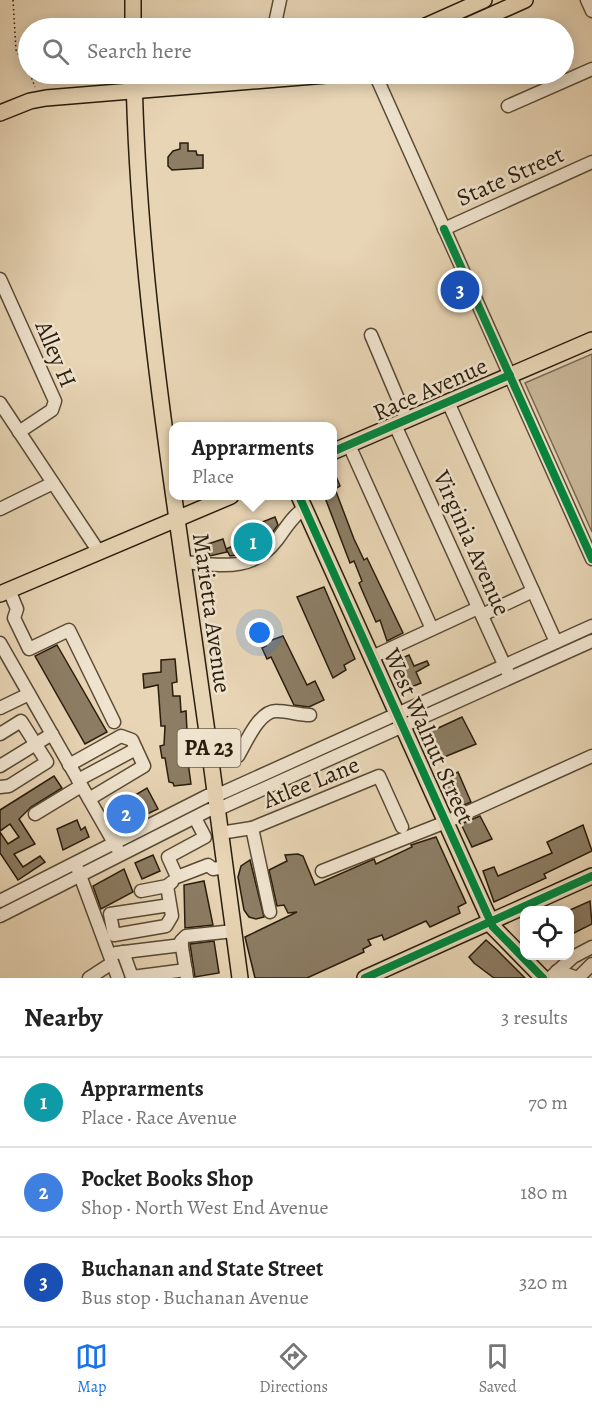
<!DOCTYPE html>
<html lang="en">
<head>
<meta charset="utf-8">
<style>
	body { margin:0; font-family:Alegreya,serif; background:#f6f6f6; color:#222 }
	.controls { position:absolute; right:18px; bottom:18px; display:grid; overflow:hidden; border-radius:12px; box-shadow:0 3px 15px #0003 }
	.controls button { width:54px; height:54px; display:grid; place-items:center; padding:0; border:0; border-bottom:2px solid #e0e0e0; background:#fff; color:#222; font:30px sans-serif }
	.you { position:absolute; left:260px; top:633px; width:21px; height:21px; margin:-15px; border:4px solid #fff; border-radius:50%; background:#1a73e8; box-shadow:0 0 0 9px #1a73e833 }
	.badge { display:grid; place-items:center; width:39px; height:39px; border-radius:50%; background:#1a73e8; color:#fff; font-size:20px; font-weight:700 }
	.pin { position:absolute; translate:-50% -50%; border:3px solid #fff; box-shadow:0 2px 6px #0006 }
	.popup { position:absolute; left:169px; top:422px; width:168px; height:78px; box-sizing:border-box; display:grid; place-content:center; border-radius:12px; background:#fff; filter:drop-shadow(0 2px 4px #0005); font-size:20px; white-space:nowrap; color:#767676 }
	.popup b { font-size:22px; color:#222 }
	.popup::after { content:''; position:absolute; left:50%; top:100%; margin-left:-12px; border:12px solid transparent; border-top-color:#fff }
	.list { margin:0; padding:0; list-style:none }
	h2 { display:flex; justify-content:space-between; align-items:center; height:78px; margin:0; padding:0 24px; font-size:26px }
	h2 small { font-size:20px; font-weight:400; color:#767676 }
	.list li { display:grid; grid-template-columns:39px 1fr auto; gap:18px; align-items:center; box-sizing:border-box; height:90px; padding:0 24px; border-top:2px solid #e0e0e0 }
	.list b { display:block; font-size:22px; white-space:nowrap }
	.list p { margin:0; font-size:20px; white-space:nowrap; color:#767676 }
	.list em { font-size:20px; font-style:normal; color:#767676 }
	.icon { flex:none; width:33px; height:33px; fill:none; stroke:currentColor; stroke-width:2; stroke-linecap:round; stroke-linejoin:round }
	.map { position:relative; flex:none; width:592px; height:978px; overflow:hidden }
	.search { position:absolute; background:#fff; box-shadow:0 3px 15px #0003; left:18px; right:18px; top:18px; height:66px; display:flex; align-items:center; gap:15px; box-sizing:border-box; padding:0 21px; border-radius:33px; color:#767676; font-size:22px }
	.sheet { height:348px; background:#fff }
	nav { display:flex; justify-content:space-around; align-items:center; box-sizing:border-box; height:84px; border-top:2px solid #e0e0e0; background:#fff; font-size:16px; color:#767676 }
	nav a { display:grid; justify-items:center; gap:3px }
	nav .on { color:#1a73e8 }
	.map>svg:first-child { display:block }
	.green { fill:#c8b698; stroke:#786a52; stroke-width:1.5 }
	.building { fill:#8c7d64; stroke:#291d0c; stroke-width:1.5 }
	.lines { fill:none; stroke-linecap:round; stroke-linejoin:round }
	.minor-casing { stroke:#594b36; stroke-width:15 }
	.major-casing { stroke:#291d0c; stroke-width:18 }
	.path { stroke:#291d0c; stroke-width:1.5; stroke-dasharray:1.5 3; stroke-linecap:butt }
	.minor { stroke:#f0e4cf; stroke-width:12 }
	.major { stroke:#e8d5b5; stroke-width:15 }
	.cycleway-casing { stroke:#f0e4cf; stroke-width:11 }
	.cycleway { stroke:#00873e; stroke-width:8 }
	.labels { text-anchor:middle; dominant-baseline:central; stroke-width:5; stroke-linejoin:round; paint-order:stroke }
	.shield { fill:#f0e4cf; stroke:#655946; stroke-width:1.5 }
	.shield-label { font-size:22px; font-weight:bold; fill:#291d0c }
	.street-label { font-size:24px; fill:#291d0c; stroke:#f0e4cf }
</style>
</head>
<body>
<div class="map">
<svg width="592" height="978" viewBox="0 0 592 978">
	<rect width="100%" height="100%" fill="#e8d5b5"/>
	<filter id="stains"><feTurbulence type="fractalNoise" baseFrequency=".00333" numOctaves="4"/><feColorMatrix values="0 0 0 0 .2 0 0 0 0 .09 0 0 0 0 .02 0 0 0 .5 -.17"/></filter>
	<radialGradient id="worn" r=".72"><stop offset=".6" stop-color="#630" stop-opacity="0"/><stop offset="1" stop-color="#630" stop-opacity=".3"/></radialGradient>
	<!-- green -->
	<polygon class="green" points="592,354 592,532 525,383"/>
	<!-- building -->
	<g class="building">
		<polygon points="180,143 188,143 188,151 196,151 197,155 203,155 203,168 172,170 168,166 168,157 173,151 180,149"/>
		<polygon points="333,469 340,486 335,489 354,539 364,560 367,558 403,633 387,641 380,620 376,622 365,597 359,583 362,581 354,561 350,563 324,495 333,495"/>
		<polygon points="275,517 278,525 272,533 262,537 262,544 244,554 230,556 226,549 256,537 252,526"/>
		<polygon points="223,539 227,552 210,556 205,545"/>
		<polygon points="324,587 355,659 344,665 346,670 333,678 297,597"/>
		<polygon points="283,636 307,685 315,681 324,700 309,707 294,705 271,657 267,659 262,648 266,646 266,642"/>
		<polygon points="57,645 107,732 85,744 35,656"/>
		<polygon points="409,655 414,666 427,661 429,665 416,672 421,683 409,688 394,668 400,659"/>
		<polygon points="175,659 177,682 172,683 173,696 180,696 181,712 186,711 187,731 182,731 186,755 189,755 190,761 188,762 191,784 174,786 173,783 169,782 165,758 162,758 160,746 164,745 165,726 161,726 158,685 144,688 143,674 161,672 161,660"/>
		<polygon points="462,717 476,744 432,762 421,736"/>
		<polygon points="458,772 471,802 455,809 443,780"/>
		<polygon points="54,776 62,788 31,807 19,819 35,844 14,854 23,867 40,856 45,862 18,880 0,853 0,832 8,844 19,837 10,824 0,831 0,810"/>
		<polygon points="147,788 158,809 128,823 120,804"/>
		<polygon points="480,816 492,839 472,847 461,824"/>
		<polygon points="77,820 81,830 85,827 89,837 63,850 57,829"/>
		<polygon points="583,825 592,851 544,874 546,878 494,902 483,871 494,867 498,876 552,853 547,842"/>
		<polygon points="436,837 466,903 458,907 460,913 430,927 426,921 384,940 382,935 368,940 371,945 363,949 364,952 307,978 255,978 245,937 297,912 288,913 284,905 277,906 269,870 287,861 285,855 298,854 303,856 315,885 374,859 376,864 412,847 411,845"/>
		<polygon points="153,855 160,871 142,879 135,863"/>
		<polygon points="250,860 264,917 256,919 249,917 244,910 238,877 241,866"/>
		<polygon points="124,869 133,892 101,909 93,886"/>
		<polygon points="204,881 213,925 185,928 184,885"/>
		<polygon points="590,901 592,924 570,935 570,910"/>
		<polygon points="486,940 496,949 525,978 494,978 474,963 469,957"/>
		<polygon points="214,941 219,973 195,977 190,944"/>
	</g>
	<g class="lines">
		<defs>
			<g id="minor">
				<polyline points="587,0 592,11"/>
				<polyline points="274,28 280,0"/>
				<polyline points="375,74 592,559"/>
				<polyline points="508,106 592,69"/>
				<polyline points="444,229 592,162"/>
				<polyline points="0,279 55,401 52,410 19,432"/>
				<polyline points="371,335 407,420"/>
				<polyline points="448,402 556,642"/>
				<polyline points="0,403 99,552"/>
				<polyline points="395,425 508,673"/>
				<polyline points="349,445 432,629"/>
				<polyline points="0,509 53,483"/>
				<path d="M183 562C220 565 252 573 277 540 285 529 293 515 305 508"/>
				<polyline points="9,590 17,609 14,618 29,649 69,630 114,722"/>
				<polyline points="482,615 533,591"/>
				<polyline points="0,643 117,848"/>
				<polyline points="372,657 478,608"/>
				<polyline points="0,708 29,694"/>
				<polyline points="0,734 21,721 47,762 9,786 0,787"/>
				<path d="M238 756C246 743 259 710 277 711 288 711 299 715 310 715"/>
				<polyline points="69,765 121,736 132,740 144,766 89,799"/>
				<polyline points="0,766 52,734"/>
				<polyline points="78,780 136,749"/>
				<polyline points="35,814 81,786"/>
				<polyline points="195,818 205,837 168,857 177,877 208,865 213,869 225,867"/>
				<polyline points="220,833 252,828"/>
				<polyline points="78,870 118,978"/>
				<polyline points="322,871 446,822 592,756"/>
				<polyline points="167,886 172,916 166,926 114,935 110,914 170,905"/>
				<polyline points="141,891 167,886 172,882"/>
				<polyline points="0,901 207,796 222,793 592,626"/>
				<polyline points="270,912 252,828 379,776 402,827"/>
				<polyline points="0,916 209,810 223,807 592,641"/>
				<polyline points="123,952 132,977 186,970"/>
				<polyline points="116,953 182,945"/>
				<polyline points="557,971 578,978"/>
				<polyline points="89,978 112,963"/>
				<polyline points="187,978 181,941 186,936 234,931"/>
				<polyline points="550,978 573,957 592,947"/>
				<polyline points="578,978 592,964"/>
			</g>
			<g id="major">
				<polyline points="133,0 133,28"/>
				<polyline points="421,28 484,0"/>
				<polyline points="462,28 525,0"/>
				<path d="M134 74C137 228 157 381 179 533 200 681 221 830 240 978"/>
				<polyline points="0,113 30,101 46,98 339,74"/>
				<polyline points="332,452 592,340"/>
				<polyline points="299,496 493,927 543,978"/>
				<polyline points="0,594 231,496"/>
				<polyline points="365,978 592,876"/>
			</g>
		</defs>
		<!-- minor casing -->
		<use href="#minor" class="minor-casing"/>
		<!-- major casing -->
		<use href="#major" class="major-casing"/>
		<!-- path -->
		<g class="path">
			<polyline points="13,0 16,50 28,71"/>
			<polyline points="30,74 35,87"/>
			<polyline points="116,74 123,76"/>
		</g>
		<!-- minor -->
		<use href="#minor" class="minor"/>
		<!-- major -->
		<use href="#major" class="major"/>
		<defs>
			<g id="cycleway">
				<polyline points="444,229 592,559"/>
				<polyline points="332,452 510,375"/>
				<polyline points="299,496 493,927 543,978"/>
				<polyline points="365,978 592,876"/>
			</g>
		</defs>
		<!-- cycleway casing -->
		<use href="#cycleway" class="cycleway-casing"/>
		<!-- cycleway -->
		<use href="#cycleway" class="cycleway"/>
	</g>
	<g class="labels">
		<!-- shield labels -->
		<rect class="shield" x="177.5" y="729" width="63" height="38" rx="4.5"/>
		<g class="shield-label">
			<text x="209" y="748">PA 23</text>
		</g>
		<!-- street labels -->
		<g class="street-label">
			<text transform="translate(510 176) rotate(-24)">State Street</text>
			<text transform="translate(56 354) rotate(67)">Alley H</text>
			<text transform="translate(430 389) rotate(-24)">Race Avenue</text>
			<text transform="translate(472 543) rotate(66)">Virginia Avenue</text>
			<text transform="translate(212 613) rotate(82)">Marietta Avenue</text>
			<text transform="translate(429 736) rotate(66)">West Walnut Street</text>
			<text transform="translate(311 782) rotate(-22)">Atlee Lane</text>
		</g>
	</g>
	<rect width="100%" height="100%" filter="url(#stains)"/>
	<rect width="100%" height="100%" fill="url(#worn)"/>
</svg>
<div class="controls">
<button><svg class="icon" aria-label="locate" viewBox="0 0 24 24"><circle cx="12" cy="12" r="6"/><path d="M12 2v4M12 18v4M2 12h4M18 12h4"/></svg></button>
</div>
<div class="you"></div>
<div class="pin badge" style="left:253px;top:542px;background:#0f9aa8">1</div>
<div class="popup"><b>Apprarments</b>Place</div>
<div class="pin badge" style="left:126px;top:814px;background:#3f7fe0">2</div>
<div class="pin badge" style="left:460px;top:290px;background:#1a4fb4">3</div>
<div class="search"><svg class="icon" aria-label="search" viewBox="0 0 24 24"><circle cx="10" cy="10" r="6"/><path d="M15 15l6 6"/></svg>Search here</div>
</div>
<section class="sheet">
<h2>Nearby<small>3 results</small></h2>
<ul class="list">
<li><span class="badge" style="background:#0f9aa8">1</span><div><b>Apprarments</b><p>Place · Race Avenue</p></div><em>70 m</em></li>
<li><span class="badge" style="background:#3f7fe0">2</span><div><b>Pocket Books Shop</b><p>Shop · North West End Avenue</p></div><em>180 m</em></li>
<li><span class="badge" style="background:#1a4fb4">3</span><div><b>Buchanan and State Street</b><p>Bus stop · Buchanan Avenue</p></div><em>320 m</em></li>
</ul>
</section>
<nav>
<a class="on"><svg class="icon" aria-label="map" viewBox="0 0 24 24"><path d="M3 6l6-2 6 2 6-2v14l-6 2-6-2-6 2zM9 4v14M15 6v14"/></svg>Map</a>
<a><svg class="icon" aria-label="directions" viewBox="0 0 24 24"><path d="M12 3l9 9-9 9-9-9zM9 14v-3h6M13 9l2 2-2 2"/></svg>Directions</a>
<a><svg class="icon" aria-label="saved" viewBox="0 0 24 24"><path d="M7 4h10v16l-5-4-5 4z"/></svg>Saved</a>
</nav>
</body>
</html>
